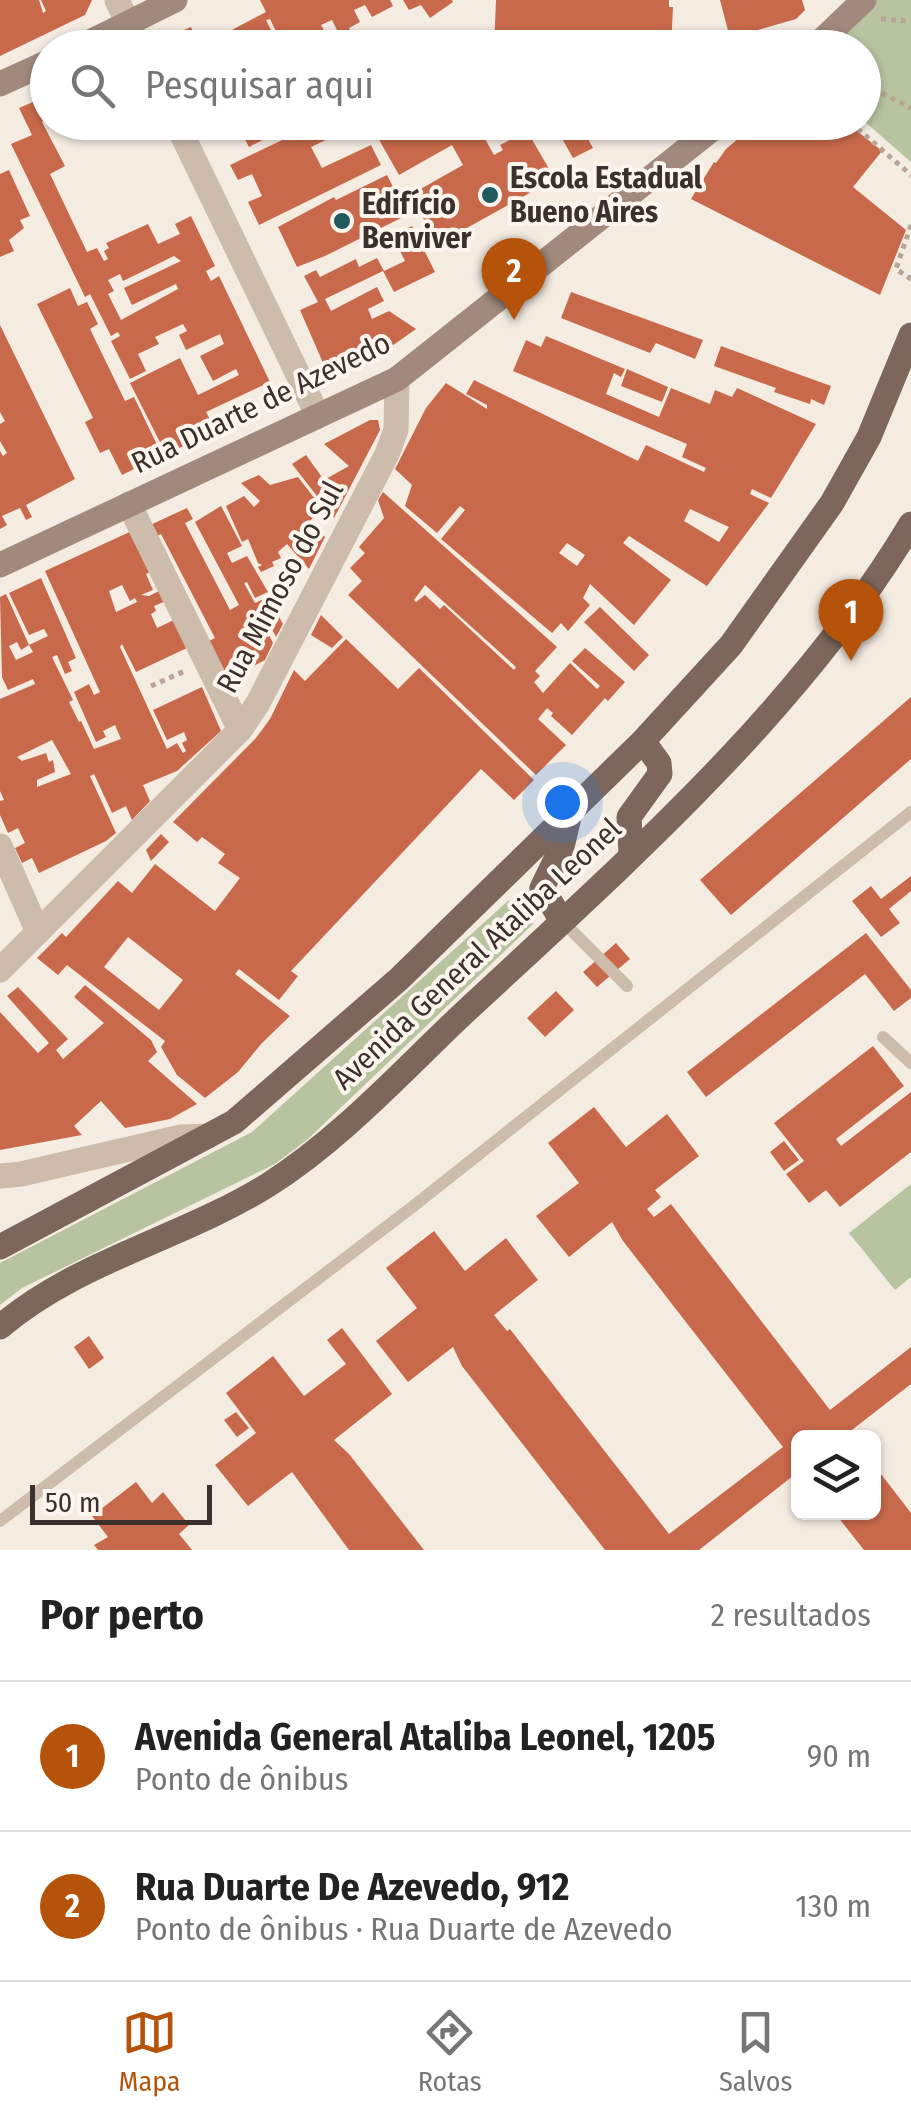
<!DOCTYPE html>
<html lang="pt">
<head>
<meta charset="utf-8">
<style>
	body { margin:0; font-family:"Fira Sans Condensed",sans-serif; background:#f2f2f2; color:#222 }
	.controls { position:absolute; right:30px; bottom:30px; display:grid; overflow:hidden; border-radius:15px; box-shadow:0 2px 8px #0004 }
	.controls button { width:90px; height:90px; display:grid; place-items:center; padding:0; border:0; border-bottom:2px solid #e0e0e0; background:#fff; color:#222; font:50px sans-serif }
	.scale { position:absolute; left:30px; bottom:25px; width:182px; box-sizing:border-box; padding-left:10px; border:5px solid #3b302b; border-top:0; font-size:28px; line-height:35px; white-space:nowrap; color:#3b302b; -webkit-text-stroke:8px #fbf5ee; paint-order:stroke }
	.you { position:absolute; left:562px; top:802px; width:35px; height:35px; margin:-25px; border:8px solid #fff; border-radius:50%; background:#1a73e8; box-shadow:0 0 0 15px #1a73e833 }
	.badge { display:grid; place-items:center; width:65px; height:65px; border-radius:50%; background:#b45309; color:#fff; font-size:32px; font-weight:700 }
	.pin { position:absolute; translate:-50% -82px; filter:drop-shadow(0 2px 5px #0008) }
	.pin::after { content:''; position:absolute; top:52px; width:35px; height:30px; background:inherit; clip-path:polygon(0 0,100% 0,50% 100%) }
	.list { margin:0; padding:0; list-style:none }
	h2 { display:flex; justify-content:space-between; align-items:center; height:130px; margin:0; padding:0 40px; font-size:42px }
	h2 small { font-size:32px; font-weight:400; color:#767676 }
	.list li { display:grid; grid-template-columns:65px 1fr auto; gap:30px; align-items:center; box-sizing:border-box; height:150px; padding:0 40px; border-top:2px solid #e0e0e0 }
	.list b { display:block; font-size:38px; white-space:nowrap }
	.list p { margin:0; font-size:32px; white-space:nowrap; color:#767676 }
	.list em { font-size:32px; font-style:normal; color:#767676 }
	.icon { flex:none; width:55px; height:55px; fill:none; stroke:currentColor; stroke-width:2; stroke-linecap:round; stroke-linejoin:round }
	.map { position:relative; flex:none; width:911px; height:1550px; overflow:hidden }
	.search { position:absolute; background:#fff; box-shadow:0 2px 8px #0004; left:30px; right:30px; top:30px; height:110px; display:flex; align-items:center; gap:25px; box-sizing:border-box; padding:0 35px; border-radius:55px; color:#767676; font-size:38px }
	.sheet { height:430px; background:#fff }
	nav { display:flex; justify-content:space-around; align-items:center; box-sizing:border-box; height:140px; border-top:2px solid #e0e0e0; background:#fff; font-size:28px; color:#767676 }
	nav a { display:grid; justify-items:center; gap:5px }
	nav .on { color:#b45309 }
	.map>svg:first-child { display:block }
	.green { fill:#b8c4a0 }
	.building { fill:#c8694b; fill-rule:evenodd }
	.lines { fill:none; stroke-linecap:round; stroke-linejoin:round }
	.path { stroke:#b9a596; stroke-width:5; stroke-dasharray:5 5; stroke-linecap:butt }
	.service { stroke:#cdbbac; stroke-width:12 }
	.minor { stroke:#cdbbac; stroke-width:25 }
	.secondary { stroke:#a18a7d; stroke-width:25 }
	.primary { stroke:#7d675c; stroke-width:25 }
	.poi-dot { fill:#1f5a5e; stroke:#fbf5ee; stroke-width:4 }
	.labels { text-anchor:middle; dominant-baseline:central; stroke-width:8; stroke-linejoin:round; paint-order:stroke }
	.poi-label { font-size:30px; font-weight:bold; fill:#3b302b; stroke:#fbf5ee; text-anchor:start }
	.street-label { font-size:30px; fill:#3b302b; stroke:#fbf5ee }
</style>
</head>
<body>
<div class="map">
<svg width="911" height="1550" viewBox="0 0 911 1550">
	<rect width="100%" height="100%" fill="#f4ebe1"/>
	<!-- green -->
	<g class="green">
		<polygon points="876,0 911,0 911,162 864,121 864,48 834,48"/>
		<polygon points="509,900 533,924 308,1139 275,1164 22,1288 0,1305 0,1263 252,1132"/>
		<polygon points="911,1184 911,1277 895,1290 849,1233"/>
	</g>
	<!-- building -->
	<g class="building">
		<polygon points="0,0 39,0 43,13 46,11 41,0 92,0 85,15 0,56"/>
		<polygon points="260,0 390,0 393,6 372,17 365,5 354,10 360,22 349,28 353,37 339,44 334,36 339,34 332,20 321,25 331,43 330,48 284,48 270,19 266,20 280,48 233,48 226,33 266,12"/>
		<polygon points="403,0 452,0 453,2 430,18 421,5 409,10"/>
		<polygon points="496,0 669,0 669,7 673,7 671,48 494,48"/>
		<polygon points="720,0 802,0 805,10 796,19 730,38"/>
		<polygon points="191,27 198,44 223,32 230,48 172,48 177,33"/>
		<path d="M40 99 48 115 42 122 65 166 50 174 87 252 97 248 104 261 108 259 104 251 109 248 106 243 148 224 158 244 180 234 175 224 191 216 215 266 206 271 211 281 219 276 270 382 206 412 216 431 166 454 130 383 180 358 198 395 239 375 236 369 213 381 200 356 224 344 220 334 186 350 179 335 187 331 183 324 155 337 159 344 138 354 146 371 130 379 111 341 120 336 118 332 111 336 90 294 85 297 11 144 32 135 19 108ZM174 256 181 261 124 288 132 305 176 284 178 289 121 320 108 294 114 291 108 280 120 274 123 281Z"/>
		<polygon points="210,122 297,122 249,147 239,128 217,138"/>
		<polygon points="303,122 364,122 311,147 322,168 371,145 381,165 259,225 248,202 262,196 252,174 238,180 230,165 299,132 296,126"/>
		<polygon points="369,122 494,122 480,130 494,155 503,150 500,145 527,131 555,179 438,244 410,195 463,165 452,145 399,175"/>
		<polygon points="568,122 574,122 576,126 580,124 593,148 573,158 560,135 563,133 559,127"/>
		<polygon points="758,122 846,122 882,151 853,187 906,230 880,295 691,199 714,162 716,163 726,149"/>
		<polygon points="9,170 30,216 20,220 24,228 9,240 14,251 0,257 0,174"/>
		<polygon points="387,175 407,215 325,256 297,267 278,227 334,197 336,200"/>
		<polygon points="412,226 435,272 394,292 383,271 325,299 331,311 377,287 384,301 368,309 372,319 389,311 416,329 372,360 338,376 327,372 300,310 318,302 304,276 316,270 320,277 356,259 359,267 377,258 384,271 405,261 396,243 382,250 378,242"/>
		<polygon points="70,288 78,306 87,302 98,324 90,329 125,401 134,397 162,455 122,475 109,449 100,453 85,422 93,418 37,304"/>
		<polygon points="571,292 703,340 695,359 656,343 650,353 561,318"/>
		<polygon points="0,325 75,479 26,505 32,517 26,520 20,508 2,516 7,525 0,529 0,451 3,456 7,453 0,441 0,424 5,421 0,412"/>
		<path d="M546 336 625 369 621 377 614 373 606 394 659 417 671 388 710 404 715 390 732 397 737 388 816 424 771 498 752 489 750 494 769 503 707 586 629 536 623 543 671 580 634 625 590 584 583 598 590 605 568 631 561 623 552 633 441 539 465 510 460 506 437 533 405 506 412 485 395 469 426 408 446 383 487 409V405L466 394 474 380 638 461 646 445 704 472 706 468 682 457 687 444 513 371 526 340 541 347ZM690 509 729 527 719 542 684 521ZM567 543 585 555 577 566 559 553Z"/>
		<polygon points="721,346 831,386 824,405 811,399 810,404 774,392 776,388 714,366"/>
		<polygon points="627,369 668,387 662,402 621,386"/>
		<polygon points="370,420 378,420 380,430 334,518 292,464 306,455 324,480 349,466 324,444"/>
		<polygon points="259,475 270,485 298,477 322,508 309,522 325,537 309,569 287,544 278,552 281,558 272,562 274,566 261,572 258,567 262,565 258,563 248,539 242,542 226,506 244,496 254,507 260,501 241,483"/>
		<path d="M383 492 557 647 535 671 540 676 534 682 543 693 570 663 597 689 600 686 572 661 585 648 625 682 608 701 605 698 572 735 551 716 553 713 547 708 538 719 566 745 536 775 348 595 362 581 350 568 365 553 359 547 384 518 378 500ZM425 585 516 667 514 670 444 605 440 609 425 595 416 602 414 600Z"/>
		<polygon points="221,506 242,546 227,553 232,563 247,556 268,592 255,598 247,582 244,583 255,603 268,597 283,624 276,637 272,629 267,631 273,643 265,660 226,680 207,642 215,638 161,534 154,538 148,526 187,508 193,519 185,523 230,610 239,605 195,522"/>
		<path d="M136 529 154 570 146 574 153 590 141 595 149 596 161 590 166 601 154 606 156 611 151 614 157 628 176 619 189 647 136 672 122 644 120 647 167 749 177 743 183 753 186 751 182 743 187 740 184 732 167 740 153 710 202 687 221 731 177 771 143 785 150 801 132 820 126 806 112 813 94 774 90 776 116 833 106 841 39 873 32 858 22 863 15 848 25 843 18 828 8 833 0 815V801L4 800 0 791V699L35 684 33 679 8 690 2 677 0 597 6 594 29 645 21 650 17 642 9 646 16 660 33 652 29 645 48 636 44 629 29 635 9 593 41 578 76 658 68 662 72 671 65 674 57 655 52 657 73 700 69 702 79 722 81 721 94 749 121 739 115 725 103 731 106 737 96 742 74 692 89 684 94 695 100 692 45 571ZM122 585 130 601 135 598 137 602 116 612 109 591ZM52 740 71 774 37 787V780L55 772 53 760 49 762 46 753 22 761 17 757Z"/>
		<polygon points="600,607 649,655 634,671 584,622"/>
		<polygon points="321,615 343,637 332,648 311,635"/>
		<path d="M346 639 398 689 419 668 534 780 514 800 481 769 291 971 298 976 279 1000 239 969 235 974 290 1016 262 1043 238 1072 205 1098 177 1075 161 1047 165 1041 67 965 58 975 37 958 62 933 66 937 118 881 132 893 155 864 215 911 240 878 218 863 225 854 202 837 197 842 173 822 256 738 270 719 294 670 305 681ZM128 937 183 980 159 1010 104 967Z"/>
		<polygon points="911,697 911,759 731,915 700,880"/>
		<polygon points="161,834 169,842 151,861 146,850"/>
		<polygon points="911,876 911,891 889,909 900,923 881,937 852,901 871,886 881,899"/>
		<polygon points="866,933 911,990 911,998 894,1011 865,974 706,1097 687,1072"/>
		<polygon points="616,943 630,959 597,987 583,972"/>
		<polygon points="85,985 151,1040 157,1052 148,1061 197,1104 170,1119 125,1128 101,1101 74,1126 82,1135 0,1150 0,1012 38,1053 49,1043 7,996 18,987 68,1039 56,1050 63,1059 104,1023 74,997"/>
		<polygon points="556,991 574,1010 545,1037 527,1018"/>
		<polygon points="873,1046 904,1086 836,1139 841,1146 911,1092 911,1152 840,1207 826,1190 809,1203 786,1174 804,1161 774,1123"/>
		<polygon points="594,1107 626,1147 667,1114 699,1156 655,1190 661,1197 647,1209 654,1217 671,1204 830,1410 911,1347 911,1384 848,1433 852,1438 798,1438 798,1472 699,1550 605,1550 462,1366 453,1347 408,1382 376,1341 417,1308 386,1268 434,1231 465,1271 506,1238 538,1280 494,1315 507,1331 510,1329 669,1534 783,1447 623,1241 612,1222 569,1257 536,1216 579,1183 548,1143"/>
		<polygon points="784,1141 799,1160 784,1171 770,1152"/>
		<polygon points="342,1328 392,1394 334,1440 349,1454 424,1550 349,1550 292,1472 248,1506 215,1465 256,1433 226,1393 273,1356 304,1396 346,1364 327,1340"/>
		<polygon points="89,1336 104,1358 89,1369 74,1347"/>
		<polygon points="236,1412 249,1428 237,1437 224,1420"/>
		<polygon points="874,1465 911,1513 911,1550 864,1550 834,1512 874,1512"/>
		<polygon points="136,1482 152,1503 163,1492 189,1525 179,1534 192,1550 98,1550 94,1545 108,1537 92,1516"/>
	</g>
	<g class="lines">
		<!-- path -->
		<g class="path">
			<polyline points="881,19 911,21"/>
			<polyline points="864,84 911,108"/>
			<polyline points="850,122 911,175"/>
			<polyline points="911,225 896,269 911,279"/>
			<polyline points="151,686 185,671"/>
		</g>
		<!-- service -->
		<g class="service">
			<polyline points="562,921 627,986"/>
			<polyline points="883,1037 911,1063"/>
			<polyline points="0,1521 411,1208 911,812"/>
		</g>
		<!-- minor -->
		<g class="minor">
			<polyline points="117,0 140,48"/>
			<polyline points="176,122 318,416"/>
			<polyline points="129,504 240,730"/>
			<polyline points="0,846 38,932"/>
			<polyline points="0,970 240,730 258,703 387,454 396,430 397,379"/>
			<polyline points="0,1176 21,1174 181,1137 208,1136"/>
		</g>
		<!-- secondary -->
		<g class="secondary">
			<polyline points="78,48 175,0"/>
			<polyline points="814,48 864,0"/>
			<polyline points="0,84 48,62"/>
			<polyline points="0,565 397,379 721,122"/>
		</g>
		<!-- primary -->
		<g class="primary">
			<polyline points="631,854 629,817 660,774 659,763 643,741"/>
			<polyline points="562,921 542,888 562,847 570,813"/>
			<polyline points="0,1247 234,1122 399,979 643,741 731,645 832,503 869,437 911,335"/>
			<path d="M0 1327C77 1261 183 1238 268 1185 342 1138 403 1070 467 1010 624 864 800 710 911 524"/>
		</g>
	</g>
	<!-- markers -->
	<g class="poi-dot">
		<circle cx="490" cy="195" r="10"/>
		<circle cx="342" cy="221" r="10"/>
	</g>
	<g class="labels">
		<!-- poi labels -->
		<g class="poi-label">
			<text x="510" y="178">Escola Estadual<tspan x="510" dy="34">Bueno Aires</tspan></text>
			<text x="362" y="204">Edifício<tspan x="362" dy="34">Benviver</tspan></text>
		</g>
		<!-- street labels -->
		<g class="street-label">
			<text transform="translate(261 403) rotate(-26)">Rua Duarte de Azevedo</text>
			<text transform="translate(280 587) rotate(-62)">Rua Mimoso do Sul</text>
			<text transform="translate(477 954) rotate(-43)">Avenida General Ataliba Leonel</text>
		</g>
	</g>
</svg>
<div class="controls">
<button><svg class="icon" aria-label="layers" viewBox="0 0 24 24"><path d="M12 4l9 5-9 5-9-5zM3 14l9 5 9-5"/></svg></button>
</div>
<div class="scale">50 m</div>
<div class="you"></div>
<div class="pin badge" style="left:851px;top:661px">1</div>
<div class="pin badge" style="left:514px;top:320px">2</div>
<div class="search"><svg class="icon" aria-label="search" viewBox="0 0 24 24"><circle cx="10" cy="10" r="6"/><path d="M15 15l6 6"/></svg>Pesquisar aqui</div>
</div>
<section class="sheet">
<h2>Por perto<small>2 resultados</small></h2>
<ul class="list">
<li><span class="badge">1</span><div><b>Avenida General Ataliba Leonel, 1205</b><p>Ponto de ônibus</p></div><em>90 m</em></li>
<li><span class="badge">2</span><div><b>Rua Duarte De Azevedo, 912</b><p>Ponto de ônibus · Rua Duarte de Azevedo</p></div><em>130 m</em></li>
</ul>
</section>
<nav>
<a class="on"><svg class="icon" aria-label="map" viewBox="0 0 24 24"><path d="M3 6l6-2 6 2 6-2v14l-6 2-6-2-6 2zM9 4v14M15 6v14"/></svg>Mapa</a>
<a><svg class="icon" aria-label="directions" viewBox="0 0 24 24"><path d="M12 3l9 9-9 9-9-9zM9 14v-3h6M13 9l2 2-2 2"/></svg>Rotas</a>
<a><svg class="icon" aria-label="saved" viewBox="0 0 24 24"><path d="M7 4h10v16l-5-4-5 4z"/></svg>Salvos</a>
</nav>
</body>
</html>
